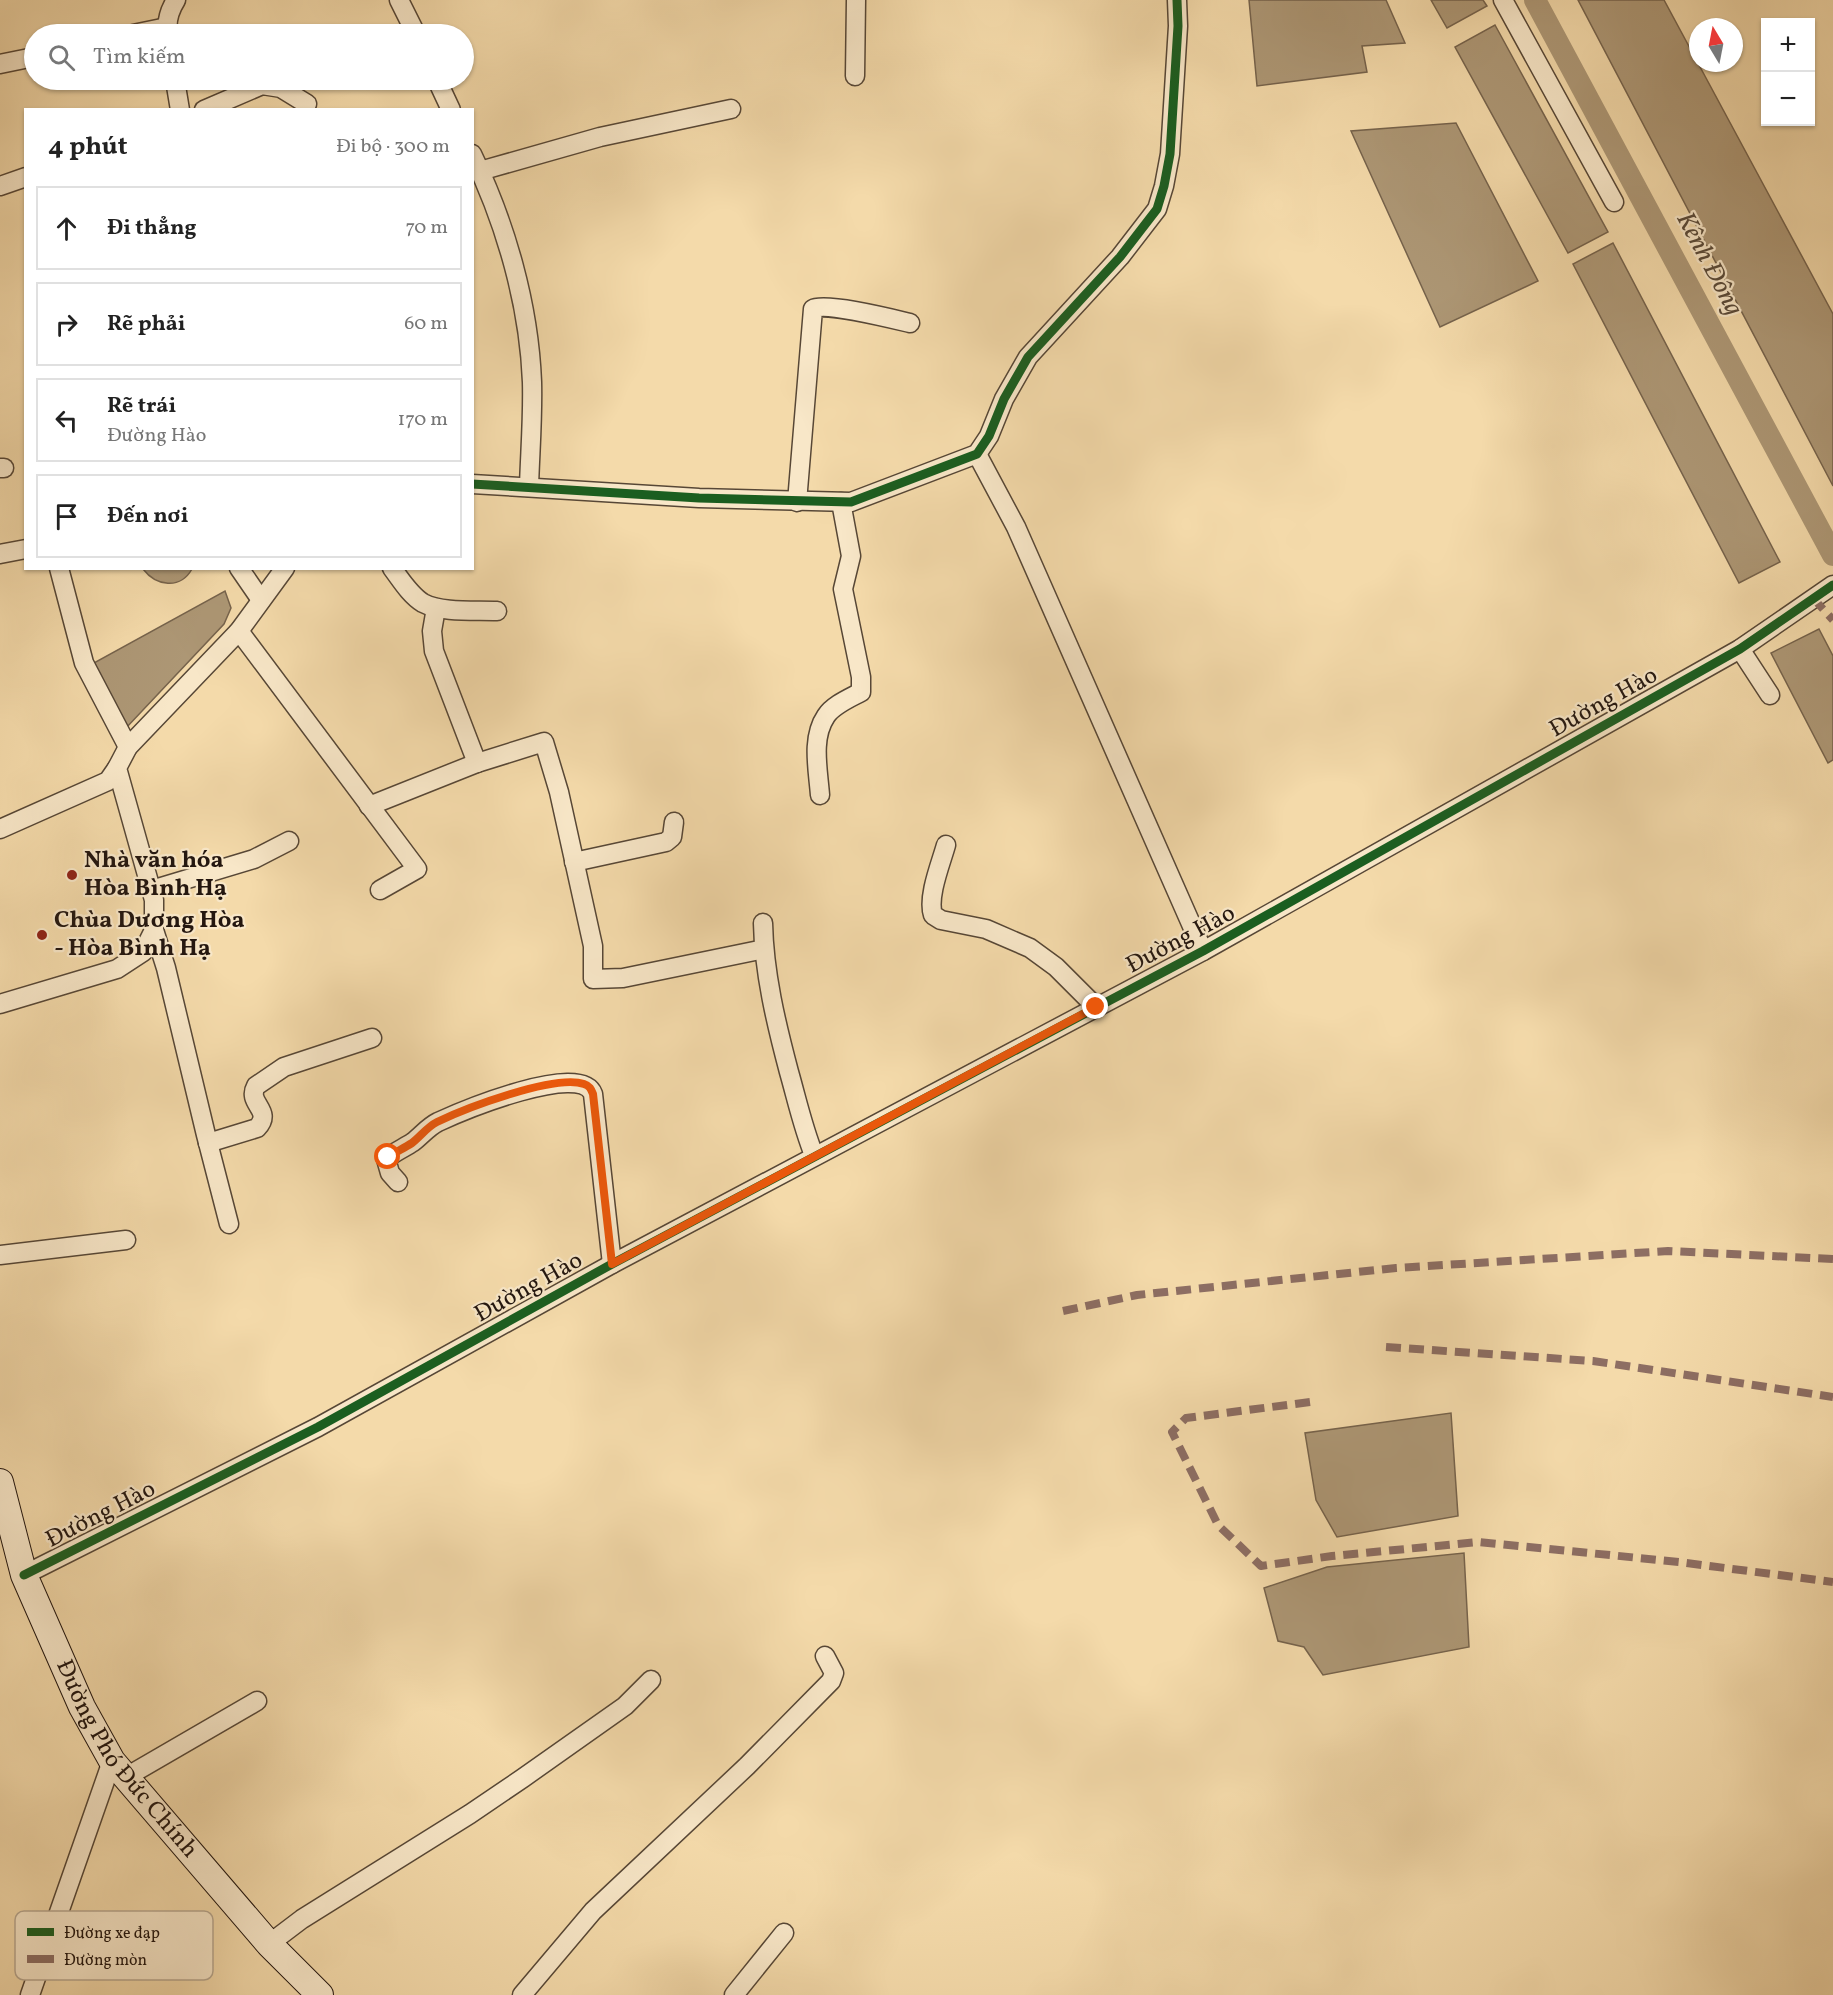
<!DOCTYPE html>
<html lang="vi">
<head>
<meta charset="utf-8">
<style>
	body { margin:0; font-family:Vollkorn,serif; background:#f2f2f2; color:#222 }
	.controls { position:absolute; right:18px; top:18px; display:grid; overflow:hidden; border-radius:0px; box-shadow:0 2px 4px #0004 }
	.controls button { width:54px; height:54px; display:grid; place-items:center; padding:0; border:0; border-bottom:2px solid #e0e0e0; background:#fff; color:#222; font:30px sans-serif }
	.compass { position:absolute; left:1689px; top:18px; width:54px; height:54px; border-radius:50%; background:#fff; box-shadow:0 2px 4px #0004; rotate:350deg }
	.stop { position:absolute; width:18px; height:18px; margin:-14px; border:4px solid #ea580c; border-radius:50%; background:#fff }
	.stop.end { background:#ea580c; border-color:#fff; box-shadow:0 2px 6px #0008 }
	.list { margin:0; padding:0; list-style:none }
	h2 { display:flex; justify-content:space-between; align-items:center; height:78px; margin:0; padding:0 24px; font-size:26px }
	h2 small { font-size:20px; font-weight:400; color:#767676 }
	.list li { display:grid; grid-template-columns:39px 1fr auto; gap:18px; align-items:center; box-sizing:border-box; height:84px; margin:0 12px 12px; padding:0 12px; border:2px solid #e0e0e0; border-radius:0px }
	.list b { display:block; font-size:22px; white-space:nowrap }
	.list p { margin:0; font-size:20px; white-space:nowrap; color:#767676 }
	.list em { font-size:20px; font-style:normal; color:#767676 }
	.icon { flex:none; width:33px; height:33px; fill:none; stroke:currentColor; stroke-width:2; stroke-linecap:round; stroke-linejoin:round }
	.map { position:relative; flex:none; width:1833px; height:1995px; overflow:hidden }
	.search { position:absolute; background:#fff; box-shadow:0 2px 4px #0004; left:24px; top:24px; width:450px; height:66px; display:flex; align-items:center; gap:15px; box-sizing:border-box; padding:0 21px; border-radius:33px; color:#767676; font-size:22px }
	.panel { position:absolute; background:#fff; box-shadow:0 2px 4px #0004; left:24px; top:108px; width:450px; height:462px; border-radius:0px }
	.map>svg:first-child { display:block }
	.water { fill:#ad9775; stroke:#76634c; stroke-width:1.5 }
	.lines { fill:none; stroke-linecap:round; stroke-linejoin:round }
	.canal { stroke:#ad9775; stroke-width:22 }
	.street-casing { stroke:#574736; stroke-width:21 }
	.secondary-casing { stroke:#23160f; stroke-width:28 }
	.street { stroke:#f8e7c8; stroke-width:18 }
	.secondary { stroke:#f8e7c8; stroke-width:26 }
	.quiet { stroke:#8d6e63; stroke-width:8; stroke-dasharray:15 8; stroke-linecap:butt }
	.cycleway-casing { stroke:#f8e7c8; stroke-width:13 }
	.cycleway { stroke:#1b5e20; stroke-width:9 }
	.route { stroke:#ea580c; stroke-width:8 }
	.poi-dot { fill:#8f2418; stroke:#f8e7c8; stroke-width:2 }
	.labels { text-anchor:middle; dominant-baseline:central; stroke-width:4.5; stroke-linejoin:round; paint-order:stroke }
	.street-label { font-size:24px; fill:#23160f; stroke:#f8e7c8 }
	.poi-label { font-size:24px; font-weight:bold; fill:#23160f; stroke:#f8e7c8; text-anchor:start }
	.water-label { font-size:26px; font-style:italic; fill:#5a4a38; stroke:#f8e7c8 }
	.key { fill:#f8e7c8; stroke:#b8a890; stroke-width:1.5 }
	.key-label { font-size:16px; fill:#23160f }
</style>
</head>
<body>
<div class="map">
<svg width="1833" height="1995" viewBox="0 0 1833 1995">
	<rect width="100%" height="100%" fill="#f4daaa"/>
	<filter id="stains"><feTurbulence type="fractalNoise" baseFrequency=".00333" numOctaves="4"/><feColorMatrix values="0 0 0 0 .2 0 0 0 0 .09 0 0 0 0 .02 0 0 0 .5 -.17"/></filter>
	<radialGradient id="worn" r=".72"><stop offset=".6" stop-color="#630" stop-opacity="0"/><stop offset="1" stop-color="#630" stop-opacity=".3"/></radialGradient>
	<!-- water -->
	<g class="water">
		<polygon points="1249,0 1386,0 1405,43 1362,46 1367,72 1257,86"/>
		<polygon points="1431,0 1483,0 1487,6 1447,28"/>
		<polygon points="1578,0 1664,0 1833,314 1833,486"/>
		<polygon points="1495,25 1608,232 1568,253 1455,47"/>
		<polygon points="1456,123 1538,281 1440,327 1351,131"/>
		<polygon points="1613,243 1780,562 1739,583 1573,264"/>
		<path d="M143 569H192C180 590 156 586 143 569Z"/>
		<polygon points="225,591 231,608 224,624 126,728 92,664"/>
		<polygon points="1819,629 1833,656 1833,760 1828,763 1771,653"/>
		<polygon points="1451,1413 1458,1516 1337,1537 1316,1500 1305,1433"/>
		<polygon points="1464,1553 1469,1647 1323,1675 1304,1647 1278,1641 1264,1588 1327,1567"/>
	</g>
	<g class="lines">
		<!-- canal -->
		<polyline class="canal" points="1535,0 1833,555"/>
		<defs>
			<g id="street">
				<polyline points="399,0 416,34"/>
				<polyline points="1503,0 1614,202"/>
				<polyline points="133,34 167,27"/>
				<path d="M168 34C166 22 169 11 176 0"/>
				<polyline points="0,64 34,57"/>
				<polyline points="855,76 856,0"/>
				<polyline points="175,80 180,110"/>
				<polyline points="437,80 451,110"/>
				<polyline points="204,110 262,85 281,88 307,104"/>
				<path d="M472 154C506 224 529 305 532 382 533 417 530 453 529 487"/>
				<polyline points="480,171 600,137 731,109"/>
				<polyline points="0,186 26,177"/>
				<polyline points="977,454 1016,527 1203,951"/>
				<polyline points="0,468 4,468"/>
				<polyline points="472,484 699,498 851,502 977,454 989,436 1004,399 1028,357 1120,257 1157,209 1164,186 1170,154 1178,26 1177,0"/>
				<path d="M797 502 813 309C824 302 893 319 910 323"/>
				<polyline points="0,554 26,549"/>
				<polyline points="59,568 84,663 128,747"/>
				<polyline points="239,568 261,600"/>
				<path d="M392 568C401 580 410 595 423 603 442 613 475 610 497 611"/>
				<polyline points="436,608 432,631 434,651 477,763"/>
				<polyline points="239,631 417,869 380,890"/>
				<polyline points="1740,649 1770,695"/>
				<path d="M820 795C818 769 811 738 826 716 833 705 850 698 861 692V677L843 589 851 556 841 502"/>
				<polyline points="369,806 477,763 544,742 559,792 593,946 593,979 623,978 764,949"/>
				<polyline points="0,829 108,781 117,768"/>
				<path d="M946 845C941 863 927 897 933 915L941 920 986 929 1030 948 1056 967 1096 1007"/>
				<polyline points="574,862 666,842 672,837 674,822"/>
				<polyline points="151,890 254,859 289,841"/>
				<path d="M763 923C764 973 776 1023 789 1072 797 1100 803 1128 814 1155"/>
				<polyline points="154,930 166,968 206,1135 229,1224"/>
				<polyline points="0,1004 117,969 143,952 154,930 154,900 117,768 128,747 239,631 285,568"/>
				<path d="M208 1143 257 1128C274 1110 246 1104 256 1086L284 1067 372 1038"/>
				<path d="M398 1182 390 1173 386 1159C394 1152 404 1148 413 1142 422 1135 428 1127 438 1122 462 1111 581 1061 593 1094L612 1264"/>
				<polyline points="0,1255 126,1240"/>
				<polyline points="24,1575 318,1427 612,1264 1203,951 1740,649 1833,585"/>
				<polyline points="126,1777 257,1701"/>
				<polyline points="269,1944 302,1919 470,1814 523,1778 625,1706 651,1680"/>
				<polyline points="30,1995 112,1761"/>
				<polyline points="522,1995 593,1911 747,1766 831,1681 834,1673 825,1656"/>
				<polyline points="734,1995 784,1933"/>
			</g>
			<g id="secondary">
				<path id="s1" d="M0 1482 24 1575 82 1707 112 1761 269 1944 320 1995"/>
			</g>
		</defs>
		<!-- street casing -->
		<use href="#street" class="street-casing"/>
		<!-- secondary casing -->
		<use href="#secondary" class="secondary-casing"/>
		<!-- street -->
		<use href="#street" class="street"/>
		<!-- secondary -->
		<use href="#secondary" class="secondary"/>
		<!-- quiet -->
		<g class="quiet">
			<polyline points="1813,598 1833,620"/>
			<polyline points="1063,1311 1137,1295 1396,1268 1668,1251 1833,1259"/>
			<polyline points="1386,1347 1593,1361 1833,1397"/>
			<polyline points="1310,1402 1186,1418 1172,1432 1218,1525 1261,1566 1332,1556 1479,1542 1679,1562 1833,1582"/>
		</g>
		<defs>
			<g id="cycleway">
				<polyline points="472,484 699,498 851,502 977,454 989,436 1004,399 1028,357 1120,257 1157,209 1164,186 1170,154 1178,26 1177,0"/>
				<polyline points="24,1575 318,1427 612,1264 1203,951 1740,649 1833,585"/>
			</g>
		</defs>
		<!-- cycleway casing -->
		<use href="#cycleway" class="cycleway-casing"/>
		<!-- cycleway -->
		<use href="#cycleway" class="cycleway"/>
	</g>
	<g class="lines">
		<!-- route -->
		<path class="route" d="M388 1157C396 1152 404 1148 412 1143 421 1136 427 1127 437 1122 466 1108 555 1074 584 1084 590 1086 591 1089 593 1094L612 1264 1096 1007"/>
	</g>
	<!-- markers -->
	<g class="poi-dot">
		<circle cx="72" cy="875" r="6"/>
		<circle cx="42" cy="935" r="6"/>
	</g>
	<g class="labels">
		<!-- street labels -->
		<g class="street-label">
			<text transform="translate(1604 703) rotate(-29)">Đường Hào</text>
			<text transform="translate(1181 940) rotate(-28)">Đường Hào</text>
			<text transform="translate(529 1288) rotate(-29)">Đường Hào</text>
			<text transform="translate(101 1515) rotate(-27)">Đường Hào</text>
			<text stroke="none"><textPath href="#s1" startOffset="308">Đường Phó Đức Chính</textPath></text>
		</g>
		<!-- poi labels -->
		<g class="poi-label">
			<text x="84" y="861">Nhà văn hóa<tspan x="84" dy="28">Hòa Bình Hạ</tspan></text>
			<text x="54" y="921">Chùa Dương Hòa<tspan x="54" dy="28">- Hòa Bình Hạ</tspan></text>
		</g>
		<!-- water labels -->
		<g class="water-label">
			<text transform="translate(1709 264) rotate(62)">Kênh Đông</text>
		</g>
	</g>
	<!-- legend -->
	<rect x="15" y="1911" width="198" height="69" rx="9" class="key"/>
	<rect x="27" y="1928" width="27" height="8" fill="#1b5e20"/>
	<rect x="27" y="1955" width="27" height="8" fill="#8d6e63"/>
	<g class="key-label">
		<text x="64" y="1938">Đường xe đạp</text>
		<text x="64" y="1965">Đường mòn</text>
	</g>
	<rect width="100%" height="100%" filter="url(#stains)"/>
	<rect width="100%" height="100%" fill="url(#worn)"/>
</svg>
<div class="controls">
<button>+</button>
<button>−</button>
</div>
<svg class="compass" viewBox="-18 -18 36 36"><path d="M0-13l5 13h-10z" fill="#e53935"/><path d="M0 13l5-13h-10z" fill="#767676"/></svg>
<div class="stop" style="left:388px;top:1157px"></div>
<div class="stop end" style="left:1096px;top:1007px"></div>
<div class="search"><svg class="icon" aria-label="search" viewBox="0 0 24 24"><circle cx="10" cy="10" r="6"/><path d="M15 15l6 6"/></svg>Tìm kiếm</div>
<section class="panel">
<h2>4 phút<small>Đi bộ · 300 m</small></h2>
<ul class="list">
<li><svg class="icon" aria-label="ahead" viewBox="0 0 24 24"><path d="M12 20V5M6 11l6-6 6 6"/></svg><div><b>Đi thẳng</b></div><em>70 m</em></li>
<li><svg class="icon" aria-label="right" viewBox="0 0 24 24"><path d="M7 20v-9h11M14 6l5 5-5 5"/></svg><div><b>Rẽ phải</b></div><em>60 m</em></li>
<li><svg class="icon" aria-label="left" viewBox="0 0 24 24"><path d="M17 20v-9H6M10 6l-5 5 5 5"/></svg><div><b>Rẽ trái</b><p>Đường Hào</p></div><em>170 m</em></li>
<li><svg class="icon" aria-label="arrive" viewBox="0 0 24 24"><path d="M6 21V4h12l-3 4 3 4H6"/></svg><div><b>Đến nơi</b></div></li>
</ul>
</section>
</div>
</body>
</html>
